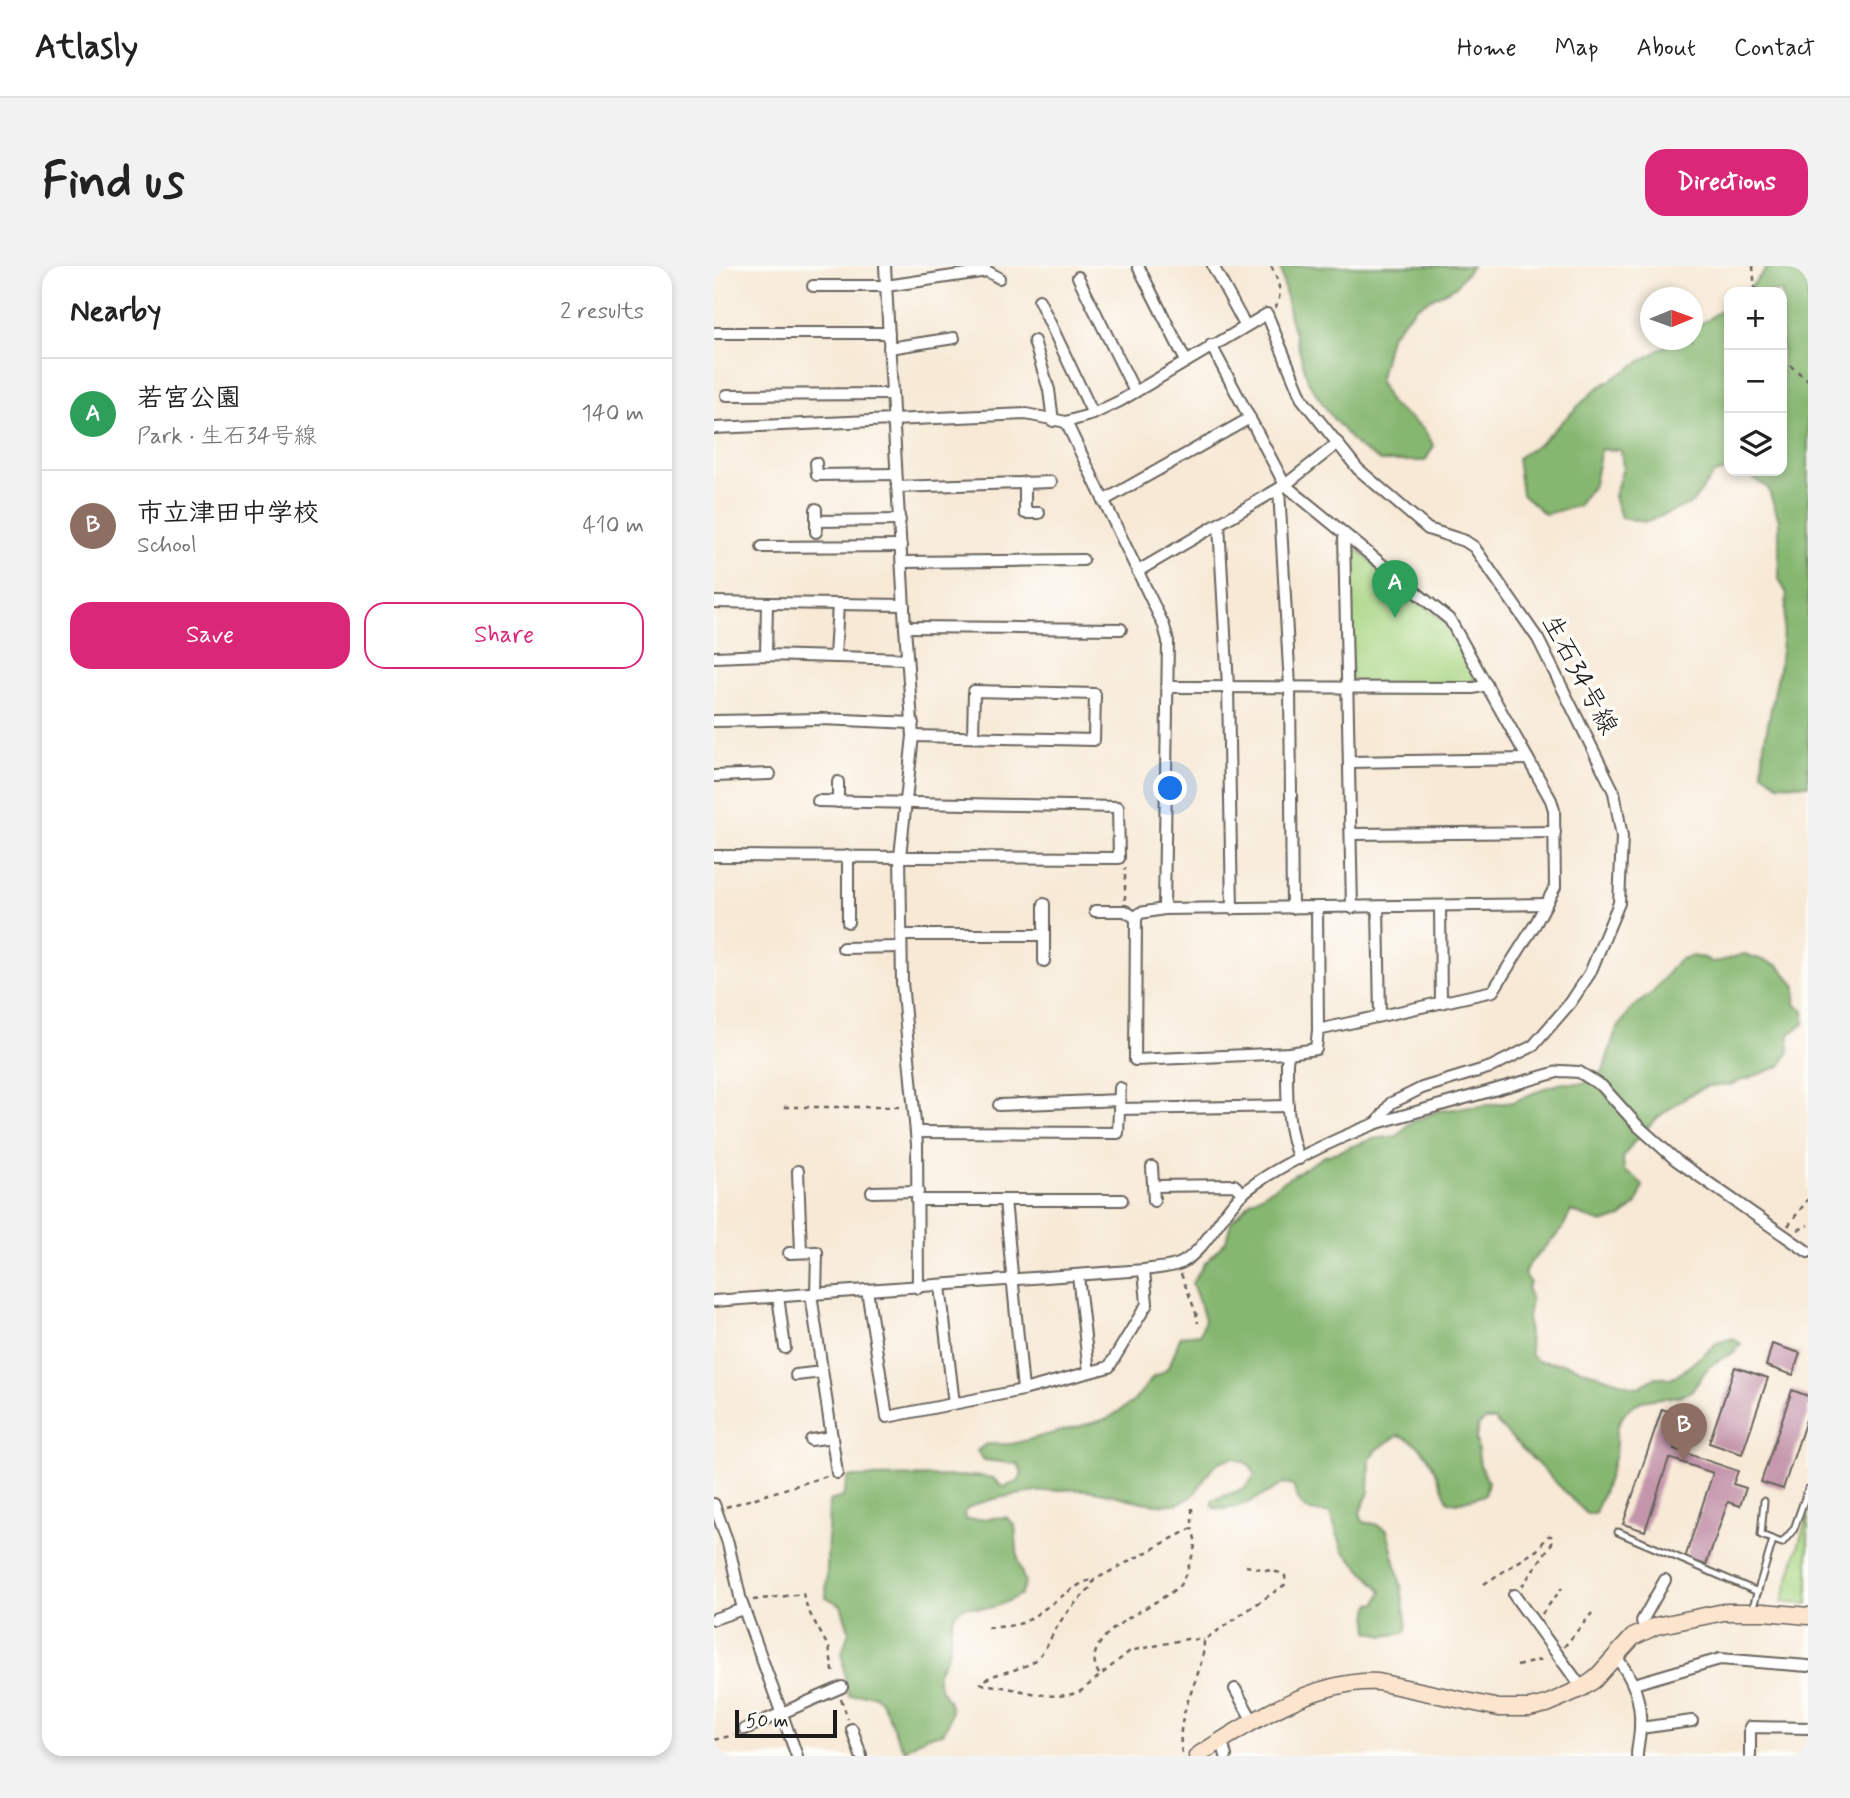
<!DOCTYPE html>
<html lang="en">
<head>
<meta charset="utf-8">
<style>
	body { margin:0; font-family:Mynerve,"Klee One",sans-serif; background:#f2f2f2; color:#222 }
	.controls { position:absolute; right:21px; top:21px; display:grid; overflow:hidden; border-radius:14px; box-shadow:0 4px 10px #0003 }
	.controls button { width:63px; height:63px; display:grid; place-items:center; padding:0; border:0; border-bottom:2px solid #e0e0e0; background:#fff; color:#222; font:35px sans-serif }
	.compass { position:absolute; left:926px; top:21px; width:63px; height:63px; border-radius:50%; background:#fff; box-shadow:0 4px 10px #0003; rotate:89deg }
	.scale { position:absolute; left:21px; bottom:18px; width:102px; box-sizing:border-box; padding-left:7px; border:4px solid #1c1c1c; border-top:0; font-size:19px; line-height:24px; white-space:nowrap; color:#1c1c1c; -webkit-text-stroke:5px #fdfcf7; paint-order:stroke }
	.you { position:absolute; left:457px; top:523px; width:24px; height:24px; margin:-18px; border:5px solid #fff; border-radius:50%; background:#1a73e8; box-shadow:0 0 0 10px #1a73e833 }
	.badge { display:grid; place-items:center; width:46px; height:46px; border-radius:50%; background:#db2777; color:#fff; font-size:23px; font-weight:700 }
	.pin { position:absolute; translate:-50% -58px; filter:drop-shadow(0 2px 4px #0008) }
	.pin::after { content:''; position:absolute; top:37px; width:24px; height:21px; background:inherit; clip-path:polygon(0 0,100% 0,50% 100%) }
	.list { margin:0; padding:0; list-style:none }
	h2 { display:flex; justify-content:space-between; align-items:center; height:91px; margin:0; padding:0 28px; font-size:30px }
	h2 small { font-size:23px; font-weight:400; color:#767676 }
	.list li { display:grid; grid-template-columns:46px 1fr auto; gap:21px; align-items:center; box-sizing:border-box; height:112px; padding:0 28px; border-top:2px solid #e0e0e0 }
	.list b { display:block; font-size:26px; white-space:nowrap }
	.list p { margin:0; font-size:23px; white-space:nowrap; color:#767676 }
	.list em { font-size:23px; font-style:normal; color:#767676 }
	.actions { display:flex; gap:14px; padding:21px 28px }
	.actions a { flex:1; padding:16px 0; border:2px solid #db2777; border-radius:21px; text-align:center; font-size:24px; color:#db2777 }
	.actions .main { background:#db2777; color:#fff }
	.icon { flex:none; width:38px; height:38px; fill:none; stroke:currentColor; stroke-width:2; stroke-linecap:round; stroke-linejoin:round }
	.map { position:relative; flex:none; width:1094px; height:1490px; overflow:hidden; border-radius:21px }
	header { display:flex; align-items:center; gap:42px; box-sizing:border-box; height:98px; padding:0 35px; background:#fff; border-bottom:2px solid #e0e0e0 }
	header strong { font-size:33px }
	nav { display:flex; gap:38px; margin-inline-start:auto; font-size:24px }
	.intro { display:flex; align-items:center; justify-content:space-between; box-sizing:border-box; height:168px; padding:0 42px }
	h1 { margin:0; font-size:49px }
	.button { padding:18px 32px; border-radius:21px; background:#db2777; color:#fff; font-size:24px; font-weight:700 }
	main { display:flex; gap:42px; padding:0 42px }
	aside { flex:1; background:#fff; border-radius:21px; box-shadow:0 4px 10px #0003 }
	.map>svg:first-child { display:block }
	.green { fill:#a9d683; stroke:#627950; stroke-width:2 }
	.forest { fill:#86b771; stroke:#516a46; stroke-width:2 }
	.building { fill:#c496ac }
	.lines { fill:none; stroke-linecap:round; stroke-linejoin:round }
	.service-casing { stroke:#69645d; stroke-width:9 }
	.minor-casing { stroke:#69645d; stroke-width:14 }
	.secondary-casing { stroke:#69645d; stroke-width:19 }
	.path { stroke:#69645d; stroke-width:2.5; stroke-dasharray:5 5; stroke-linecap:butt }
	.service { stroke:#fff; stroke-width:5 }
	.minor { stroke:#fff; stroke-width:10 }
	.secondary { stroke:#fbe5cf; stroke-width:16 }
	.labels { text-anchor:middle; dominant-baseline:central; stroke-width:7; stroke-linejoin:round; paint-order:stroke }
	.street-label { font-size:26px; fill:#1c1c1c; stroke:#fdfcf7 }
</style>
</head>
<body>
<header>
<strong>Atlasly</strong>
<nav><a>Home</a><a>Map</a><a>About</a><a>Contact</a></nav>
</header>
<div class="intro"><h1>Find us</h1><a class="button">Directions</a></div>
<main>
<aside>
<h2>Nearby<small>2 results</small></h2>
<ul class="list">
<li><span class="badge" style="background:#2e9e5b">A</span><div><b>若宮公園</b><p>Park · 生石34号線</p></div><em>140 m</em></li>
<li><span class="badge" style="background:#8d6e63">B</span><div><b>市立津田中学校</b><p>School</p></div><em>410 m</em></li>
</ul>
<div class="actions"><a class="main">Save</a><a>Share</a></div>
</aside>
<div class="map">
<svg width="1094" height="1490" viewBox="0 0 1094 1490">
	<rect width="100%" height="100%" fill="#fdfcf7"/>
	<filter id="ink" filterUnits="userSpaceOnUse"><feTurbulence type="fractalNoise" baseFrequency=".0143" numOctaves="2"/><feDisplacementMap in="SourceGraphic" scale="14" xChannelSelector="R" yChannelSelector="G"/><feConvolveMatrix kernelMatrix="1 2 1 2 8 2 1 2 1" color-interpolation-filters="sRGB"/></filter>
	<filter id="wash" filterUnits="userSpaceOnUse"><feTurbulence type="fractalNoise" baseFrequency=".00686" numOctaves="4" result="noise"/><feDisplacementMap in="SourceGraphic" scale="28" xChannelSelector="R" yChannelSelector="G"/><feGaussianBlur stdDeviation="1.57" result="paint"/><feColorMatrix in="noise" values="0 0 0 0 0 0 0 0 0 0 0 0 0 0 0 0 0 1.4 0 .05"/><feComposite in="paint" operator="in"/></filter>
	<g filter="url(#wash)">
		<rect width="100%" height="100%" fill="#f7e9d6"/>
		<!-- green -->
		<g class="green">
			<polygon points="633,275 735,360 762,410 755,418 638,417"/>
			<polygon points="1094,1247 1094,1338 1068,1336"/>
		</g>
		<!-- forest -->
		<g class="forest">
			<polygon points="566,0 758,0 741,21 703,40 676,70 665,116 677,138 709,162 720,180 711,195 667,195 643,180 617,150 594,115 576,51"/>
			<polygon points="1055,0 1094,0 1094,519 1064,518 1048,506 1050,478 1065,403 1073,328 1065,313 1065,254 1054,222 1028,205 1068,205 1068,26 1032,26"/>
			<polygon points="1015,39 1015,204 1000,208 978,237 933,256 907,252 900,230 909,202 907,184 887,183 880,218 864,240 831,248 808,228 803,192 825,178 882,123 961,74 978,74 979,63"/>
			<path d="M1030 688 1064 699 1082 720 1081 738 1090 744V758L1075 768V785L1067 800 1016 819 992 820 972 831 943 852 919 877 909 892 910 905 922 912 929 920 923 938 907 951 888 957 857 945 848 963 814 999 810 1007 816 1016 813 1023 817 1034 813 1050 817 1090 824 1095 852 1098 917 1120 925 1121 942 1111 956 1112 967 1107 1003 1077 1019 1072 1027 1078C1017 1093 1004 1090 993 1103 987 1110 984 1119 977 1125 956 1138 929 1125 912 1146 897 1165 905 1171 900 1192 895 1211 888 1230 881 1248H873L780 1154H771L764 1160 762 1173 766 1199 774 1216 771 1229 743 1237 734 1235C722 1208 715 1177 684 1169L664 1183 656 1193 655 1226 646 1246 649 1256 661 1258 673 1264 687 1320 693 1362 690 1367 670 1370 655 1365 654 1353 656 1338 663 1337 668 1325 629 1284 616 1247C591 1247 587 1244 579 1220L570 1217C552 1228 519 1249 498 1241V1234L530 1223 541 1209 536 1199 519 1191C515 1193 508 1194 504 1197 486 1211 486 1236 457 1238 429 1241 400 1226 372 1224 349 1222 265 1230 251 1245L252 1254 292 1251 301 1259 304 1296 311 1317 307 1328C296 1334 285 1341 272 1342 263 1343 255 1337 246 1343 235 1349 237 1372 235 1384 234 1393 225 1399 224 1408 221 1434 251 1430 229 1467L213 1470 191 1484C179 1471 174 1435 159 1429 153 1427 142 1430 135 1430L131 1413 128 1387 135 1365 127 1339 112 1331 115 1235 129 1231 134 1211 265 1210 279 1212 289 1221 304 1216 308 1207 304 1198 270 1194 263 1185 272 1178H298L393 1153 419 1136 440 1110C459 1107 459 1085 467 1070L486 1068 491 1053 478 1017 490 998 512 975 517 956 536 936 609 891 658 873 684 870 694 858 724 845 799 836 831 822 849 817H871L889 805 901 767 916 744 939 726 964 694 976 690 991 692 999 697Z"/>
		</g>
		<g id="blocks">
			<!-- building -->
			<g class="building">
				<polygon points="1058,1078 1086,1087 1079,1109 1052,1100"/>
				<polygon points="1021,1101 1054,1112 1028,1188 995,1177"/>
				<polygon points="1078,1124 1094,1130 1094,1148 1069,1223 1047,1216"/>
				<polygon points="948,1143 971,1151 960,1183 1024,1205 1019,1218 1032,1222 1026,1240 1014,1236 992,1299 971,1292 999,1207 955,1192 931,1265 909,1258"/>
			</g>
		</g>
	</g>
	<g filter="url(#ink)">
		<use href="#blocks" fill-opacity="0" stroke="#69645d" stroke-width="2"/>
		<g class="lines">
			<defs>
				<g id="service">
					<polyline points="1050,1235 1047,1269 1068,1277 1080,1263 1094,1223"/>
					<polyline points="904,1266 1044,1326"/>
					<polyline points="1038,1344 1059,1274"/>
				</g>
				<g id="minor">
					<polyline points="171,0 191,361 199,470 186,590 188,716 203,878 204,1022"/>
					<polyline points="424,0 472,95"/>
					<polyline points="499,0 531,59"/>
					<polyline points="364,11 421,126"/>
					<polyline points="99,20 172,20 273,5 285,12"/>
					<polyline points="325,34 379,148"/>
					<polyline points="0,67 175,67"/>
					<polyline points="320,75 335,124 339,155"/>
					<polyline points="175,82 240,72"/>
					<polyline points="13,129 178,128"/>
					<polyline points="352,156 450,360 454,375 450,643 426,647 422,652 421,794 575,787 602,783 604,764 779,725 822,657 841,621 840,544 837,534 736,354 571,219 497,79"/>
					<polyline points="0,162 312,148 352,156 379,148 406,135 553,48 588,133 644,203 714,263 751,275 760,281 824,373 900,526 908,571 905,637 876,707 857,736 819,780 777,801 708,822 692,830 677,837 663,857"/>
					<polyline points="102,197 103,209 182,208"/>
					<polyline points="311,216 311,247 325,247"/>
					<polyline points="183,221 337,216"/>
					<polyline points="565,223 576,421 578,642"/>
					<polyline points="389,235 536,152"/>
					<polyline points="102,243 102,266"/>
					<polyline points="102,255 186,254"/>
					<polyline points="505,258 514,421 518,643"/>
					<polyline points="630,268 638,642"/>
					<polyline points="48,281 187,280"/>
					<polyline points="188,296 369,294"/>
					<polyline points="424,305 571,219 624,177"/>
					<polyline points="0,336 190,339"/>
					<polyline points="191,361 407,363"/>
					<polyline points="52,389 53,337"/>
					<polyline points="0,391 52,389 193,393"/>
					<polyline points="121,391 124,338"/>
					<polyline points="453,421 760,422 773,419"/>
					<polyline points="0,455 108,453 199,457"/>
					<polyline points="199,470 380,474 381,428 260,425 259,471"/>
					<polyline points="636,496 814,493"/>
					<polyline points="0,510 56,508"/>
					<polyline points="124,536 124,516"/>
					<polyline points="637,568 841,566"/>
					<polyline points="0,590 405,592 404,541 104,535"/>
					<polyline points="134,590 134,656"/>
					<polyline points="726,640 727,737"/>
					<polyline points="664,641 666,750"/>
					<polyline points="603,642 604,764"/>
					<polyline points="450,643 832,638"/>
					<polyline points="381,645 411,645 422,652"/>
					<polyline points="187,669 330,669"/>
					<polyline points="129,682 187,681"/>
					<polyline points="330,695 330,638"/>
					<path d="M575 787 573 796C573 829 572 862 585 893"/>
					<polyline points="285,839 406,834"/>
					<polyline points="405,843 574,840"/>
					<polyline points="202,866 404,867 406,822"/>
					<polyline points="438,901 440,935"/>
					<polyline points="84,905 87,986"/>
					<polyline points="439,920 520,919 529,927"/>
					<polyline points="158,926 204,925"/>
					<polyline points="203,934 408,934"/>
					<polyline points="291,934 309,1124"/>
					<polyline points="75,987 103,986 102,1028"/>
					<polyline points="364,1009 375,1106"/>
					<polyline points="226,1020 240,1138"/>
					<polyline points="153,1024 173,1151 309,1124 395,1101 433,1038 430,1004"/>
					<polyline points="97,1028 123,1207"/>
					<polyline points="64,1030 71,1082"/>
					<path d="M0 1035 430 1004C442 1002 456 1002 467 997 492 984 507 947 528 928 559 901 624 872 663 857L847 805 865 806 888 820 924 860 962 894 1094 986"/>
					<polyline points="82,1109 108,1106"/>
					<polyline points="97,1174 118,1171"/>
					<polyline points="0,1238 14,1277 27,1335 83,1490"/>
					<polyline points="800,1329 868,1422"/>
					<polyline points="0,1353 29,1343"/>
					<polyline points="931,1364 928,1355 951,1314"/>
					<path d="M901 1390C919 1411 928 1434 926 1462 926 1471 923 1481 923 1490"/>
					<polyline points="920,1418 1006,1393 1094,1400"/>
					<polyline points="521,1423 540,1457"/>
					<polyline points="926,1462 978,1455"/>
					<polyline points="31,1463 128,1421"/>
					<polyline points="138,1463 147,1490"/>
					<polyline points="508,1475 512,1490"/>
					<polyline points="1036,1490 1036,1461 1094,1462"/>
				</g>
				<path id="secondary" d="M483 1490C535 1457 601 1413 664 1416L785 1442H815L833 1438 868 1422 880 1414 919 1371 942 1360 1010 1346H1050L1094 1350"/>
			</defs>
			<!-- service casing -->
			<use href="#service" class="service-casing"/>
			<!-- minor casing -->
			<use href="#minor" class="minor-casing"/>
			<!-- secondary casing -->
			<use href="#secondary" class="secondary-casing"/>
			<!-- path -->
			<g class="path">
				<path d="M557 0C564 14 570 28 561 42"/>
				<polyline points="1039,0 1041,26"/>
				<polyline points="1068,93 1094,114"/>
				<polyline points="411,634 411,602"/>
				<polyline points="70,841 189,841"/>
				<polyline points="1074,960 1094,933"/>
				<polyline points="1084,964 1094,959"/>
				<polyline points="467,1008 482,1047 484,1057"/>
				<polyline points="12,1241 113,1210"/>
				<path d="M478 1242V1262L380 1314 377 1321C366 1333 353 1344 345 1358 336 1371 333 1384 321 1394 305 1407 279 1405 267 1417L271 1419C301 1420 338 1438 367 1425L416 1385 473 1373 490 1374"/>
				<polyline points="770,1318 823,1284 834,1270 837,1270 839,1272 838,1277 808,1320"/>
				<polyline points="39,1334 89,1328 94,1344 115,1382 120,1410"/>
				<polyline points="828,1348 848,1322"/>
				<path d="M274 1362C285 1361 298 1360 308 1357 327 1349 364 1313 380 1314"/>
				<polyline points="850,1381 878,1347"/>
				<polyline points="803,1400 830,1393"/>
				<path d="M385 1408C360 1367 446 1340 466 1319 470 1314 481 1285 481 1278 482 1273 479 1267 478 1262"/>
				<polyline points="127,1433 134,1453"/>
				<polyline points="0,1474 20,1469"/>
				<path d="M468 1487C460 1443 490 1414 490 1374L572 1318 571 1310 567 1307 532 1300"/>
			</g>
			<!-- service -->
			<use href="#service" class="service"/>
			<!-- minor -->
			<use href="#minor" class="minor"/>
			<!-- secondary -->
			<use href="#secondary" class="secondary"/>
		</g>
	</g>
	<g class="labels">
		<!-- street labels -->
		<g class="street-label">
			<text transform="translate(865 409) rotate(62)">生石34号線</text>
		</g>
	</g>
</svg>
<div class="controls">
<button>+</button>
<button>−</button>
<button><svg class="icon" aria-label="layers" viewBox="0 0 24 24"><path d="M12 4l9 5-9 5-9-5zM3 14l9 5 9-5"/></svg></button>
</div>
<svg class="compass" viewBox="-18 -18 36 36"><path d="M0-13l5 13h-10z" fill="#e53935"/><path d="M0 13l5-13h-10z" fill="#767676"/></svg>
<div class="scale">50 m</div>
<div class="you"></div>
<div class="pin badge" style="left:681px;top:352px;background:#2e9e5b">A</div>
<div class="pin badge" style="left:970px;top:1195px;background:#8d6e63">B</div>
</div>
</main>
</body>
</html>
